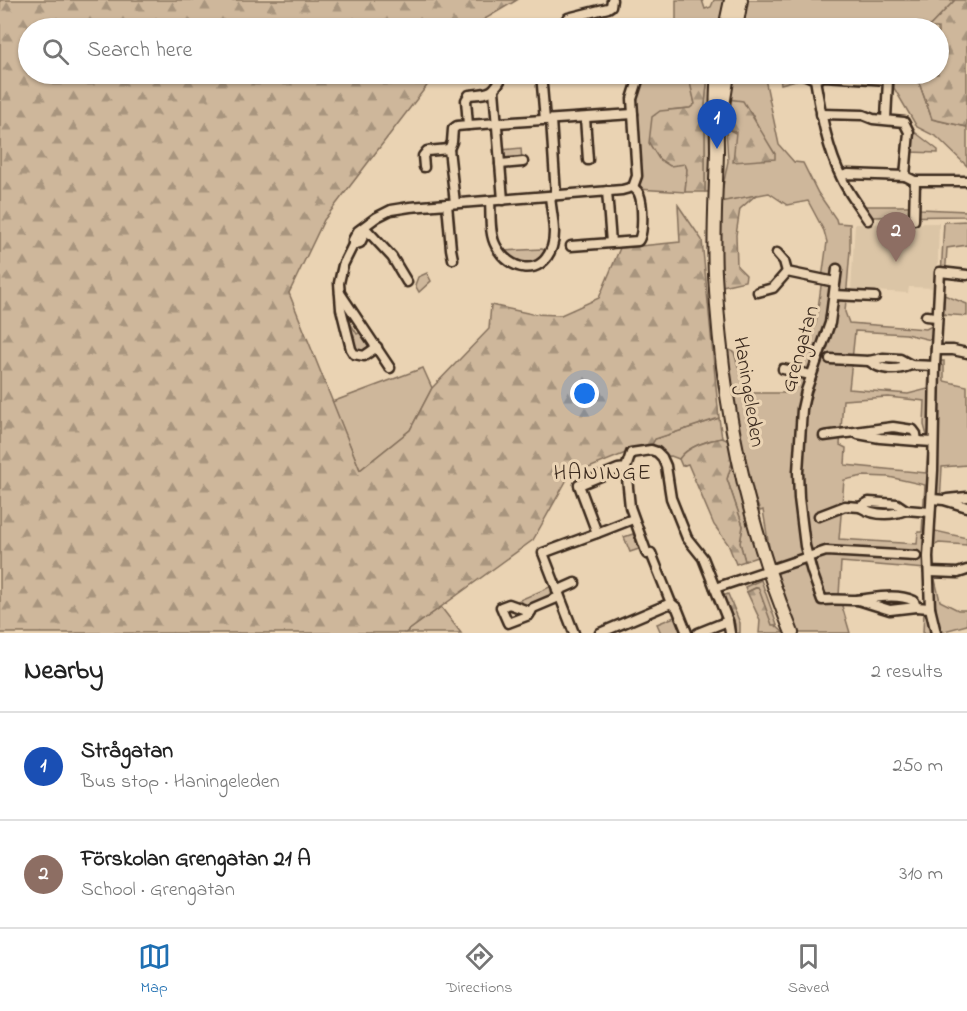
<!DOCTYPE html>
<html lang="en">
<head>
<meta charset="utf-8">
<style>
	body { margin:0; font-family:"Indie Flower",sans-serif; background:#f2f2f2; color:#222 }
	.you { position:absolute; left:585px; top:394px; width:21px; height:21px; margin:-15px; border:4px solid #fff; border-radius:50%; background:#1a73e8; box-shadow:0 0 0 9px #1a73e833 }
	.badge { display:grid; place-items:center; width:39px; height:39px; border-radius:50%; background:#1f6fb2; color:#fff; font-size:20px; font-weight:700 }
	.pin { position:absolute; translate:-50% -50px; filter:drop-shadow(0 2px 3px #0008) }
	.pin::after { content:''; position:absolute; top:32px; width:21px; height:18px; background:inherit; clip-path:polygon(0 0,100% 0,50% 100%) }
	.list { margin:0; padding:0; list-style:none }
	h2 { display:flex; justify-content:space-between; align-items:center; height:78px; margin:0; padding:0 24px; font-size:26px }
	h2 small { font-size:20px; font-weight:400; color:#767676 }
	.list li { display:grid; grid-template-columns:39px 1fr auto; gap:18px; align-items:center; box-sizing:border-box; height:108px; padding:0 24px; border-top:2px solid #e0e0e0 }
	.list b { display:block; font-size:22px; white-space:nowrap }
	.list p { margin:0; font-size:20px; white-space:nowrap; color:#767676 }
	.list em { font-size:20px; font-style:normal; color:#767676 }
	.icon { flex:none; width:33px; height:33px; fill:none; stroke:currentColor; stroke-width:2; stroke-linecap:round; stroke-linejoin:round }
	.map { position:relative; flex:none; width:967px; height:633px; overflow:hidden }
	.search { position:absolute; background:#fff; box-shadow:0 2px 4px #0004; left:18px; right:18px; top:18px; height:66px; display:flex; align-items:center; gap:15px; box-sizing:border-box; padding:0 21px; border-radius:33px; color:#767676; font-size:22px }
	.sheet { height:294px; background:#fff }
	nav { display:flex; justify-content:space-around; align-items:center; box-sizing:border-box; height:84px; border-top:2px solid #e0e0e0; background:#fff; font-size:16px; color:#767676 }
	nav a { display:grid; justify-items:center; gap:3px }
	nav .on { color:#1f6fb2 }
	.map>svg:first-child { display:block }
	.built { fill:#dbc5a6 }
	.green { fill:#ceb79b; stroke:#84705c; stroke-width:1.5; fill-rule:evenodd }
	.forest { fill:url(#forest-firs); stroke:#84705c; stroke-width:1.5 }
	.lines { fill:none; stroke-linecap:round; stroke-linejoin:round }
	.stream { stroke:#7b6754; stroke-width:2 }
	.street-casing { stroke:#3b2a1e; stroke-width:13 }
	.secondary-casing { stroke:#3b2a1e; stroke-width:16 }
	.street { stroke:#ead3b3; stroke-width:8 }
	.secondary { stroke:#ead3b3; stroke-width:12 }
	.labels { text-anchor:middle; dominant-baseline:central; stroke-width:6; stroke-linejoin:round; paint-order:stroke }
	.street-label { font-size:21px; fill:#3b2a1e; stroke:#ead3b3 }
	.neighbourhood-label { font-size:22px; letter-spacing:1.5px; fill:#3b2a1e; stroke:#ead3b3 }
</style>
</head>
<body>
<div class="map">
<svg width="967" height="633" viewBox="0 0 967 633">
	<defs>
		<pattern id="forest-firs" width="22" height="20" patternUnits="userSpaceOnUse" patternTransform="scale(1.5)"><rect width="22" height="20" fill="#ceb79b"/><path d="M5 1l3.5 6h-7zM16 11l3.5 6h-7z" fill="#a8957e"/></pattern>
	</defs>
	<rect width="100%" height="100%" fill="#ead3b3"/>
	<filter id="ink" filterUnits="userSpaceOnUse"><feTurbulence type="fractalNoise" baseFrequency=".0167" numOctaves="2"/><feDisplacementMap in="SourceGraphic" scale="12" xChannelSelector="R" yChannelSelector="G"/><feConvolveMatrix kernelMatrix="1 2 1 2 8 2 1 2 1" color-interpolation-filters="sRGB"/></filter>
	<g filter="url(#ink)">
		<!-- built -->
		<polygon class="built" points="939,223 937,288 909,287 908,293 874,291 873,295 851,291 855,224"/>
		<!-- green -->
		<g class="green">
			<polygon points="676,0 702,0 705,9 711,7 714,0 728,0 721,28 676,28"/>
			<polygon points="745,0 955,0 928,28 740,28"/>
			<polygon points="646,74 688,74 690,76 695,104 690,108 669,110 670,165 685,164 687,169 685,192 638,189 642,177 636,98"/>
			<polygon points="708,74 715,74 710,192 705,192 705,104"/>
			<path d="M732 74H764L779 145 794 162 803 163 818 193 836 219 837 223 850 224V250L845 312 849 323 926 329 934 325 939 313 944 222 967 221V245L947 248 944 295 967 304V316L940 314 939 361H944V381L967 386V465L942 467 940 503 936 506 935 531 967 538V545L939 543 933 546 932 567 940 601 958 610H967V625L937 633H923L926 569 841 562 839 596 850 633H798L770 553 763 510 760 511C738 461 733 403 727 349L734 352 746 393H791L797 367 816 323 827 242 824 231 808 201 787 205 769 193 720 202 728 161 726 128 775 154 763 137 752 114 728 99ZM855 331 906 334 931 340 928 389 908 394 849 389ZM888 397 925 401 924 425 929 443 926 473 845 465 846 448 840 445 843 400ZM863 476 889 477 925 485 922 532H918L917 544 839 539 844 480Z"/>
			<polygon points="779,74 818,74 781,84"/>
			<polygon points="895,74 916,74 932,119 967,127 967,166 937,137 917,127 894,88"/>
			<polygon points="916,133 938,150 938,153 910,152 911,139"/>
			<polygon points="521,148 522,161 504,160 501,150"/>
			<polygon points="860,206 911,206 920,209 967,211 967,216 869,217"/>
			<polygon points="542,249 546,251 539,260 532,265 517,264 503,251"/>
			<polygon points="427,273 431,281 419,292 415,285 418,277"/>
			<polygon points="423,368 432,388 410,430 360,470 332,402"/>
			<path d="M719 418 722 438C708 440 687 447 679 459L671 456 659 457 651 446 655 439Z"/>
			<polygon points="733,459 757,557 745,561 740,543 743,526 727,479"/>
			<polygon points="633,534 639,549 630,552 624,537"/>
			<polygon points="761,580 778,628 775,625 772,626 757,587 747,592 745,587"/>
			<polygon points="552,586 553,597 526,608 513,603"/>
			<polygon points="441,607 461,633 405,633"/>
			<polygon points="677,616 683,628 681,633 661,633 657,624"/>
		</g>
		<!-- forest -->
		<g class="forest">
			<polygon points="0,0 517,0 470,28 28,28 28,74 436,74 324,220 289,293 360,470 410,430 432,388 489,329 491,305 532,314 561,315 599,298 620,248 680,242 678,205 702,240 719,418 655,439 651,446 628,452 569,476 533,540 405,633 0,633"/>
			<polygon points="955,0 967,0 967,127 932,119 916,74 938,74 938,28 928,28"/>
			<polygon points="688,74 708,74 705,104 705,192 685,192 687,169 685,164 670,166 659,159 649,143 652,117 660,111 690,108 695,104"/>
			<polygon points="728,99 743,101 775,154 775,159 733,162 736,132 726,128"/>
			<polygon points="756,195 740,209 736,235 737,266 746,275 745,281 722,286 720,202"/>
			<polygon points="344,303 352,314 347,318 357,334 363,331 370,345 365,353 355,352 343,310"/>
			<path d="M722 438 729 441 733 459 727 479 743 526 740 543 745 561 736 564 728 544 714 525 688 464 682 466 679 459C687 447 708 440 722 438Z"/>
			<polygon points="758,587 772,625 775,625 784,633 759,633 760,620 747,592"/>
			<polygon points="728,594 740,623 740,633 735,633 735,624 723,596"/>
		</g>
		<g class="lines">
			<!-- stream -->
			<polyline class="stream" points="965,633 967,632"/>
			<defs>
				<g id="street">
					<polyline points="565,28 566,20 568,18 608,8 611,6 612,0"/>
					<polyline points="541,74 545,120"/>
					<path d="M804 74 815 79C821 114 827 149 843 181 850 195 860 208 868 220"/>
					<polyline points="815,79 824,76 888,80 886,119"/>
					<polyline points="494,90 503,200"/>
					<polyline points="821,114 863,115 873,119 904,122 909,132 905,176 915,181 967,181"/>
					<polyline points="585,118 588,160"/>
					<polyline points="551,120 556,195"/>
					<polyline points="468,125 633,114"/>
					<polyline points="500,164 523,162"/>
					<polyline points="424,167 423,156 427,151 449,149"/>
					<polyline points="841,176 848,174 905,176"/>
					<polyline points="607,191 611,243"/>
					<path d="M490 201C491 214 489 234 496 246 509 271 541 278 552 247 557 232 551 211 550 196"/>
					<path d="M455 203 449 149 452 142 453 129 457 126 468 125 466 100 469 95C492 93 493 93 504 74"/>
					<polyline points="447,204 451,249 453,259"/>
					<polyline points="914,220 915,181"/>
					<polyline points="365,228 392,257 407,282"/>
					<polyline points="353,245 360,243 364,235 365,228"/>
					<path d="M571 246 638 241C644 234 643 203 639 194 638 191 635 189 633 187"/>
					<polyline points="777,253 784,261 787,272 835,282"/>
					<path d="M837 269 830 323 806 391 802 409 798 472 799 498 805 546 812 572 822 600C833 599 845 600 856 600 876 598 896 593 914 601L916 607 930 608"/>
					<polyline points="758,292 773,288 787,272"/>
					<polyline points="340,293 390,368"/>
					<polyline points="834,295 875,297"/>
					<polyline points="926,316 937,317"/>
					<polyline points="377,347 364,356 354,354 351,349 341,309 339,283 343,265 353,245 353,240 358,231 377,217 391,210 410,207 622,190 633,187 637,176 632,99 640,74"/>
					<polyline points="936,350 953,350 967,353"/>
					<polyline points="830,359 869,361 883,358 900,359 911,365 935,366"/>
					<path d="M869 361C881 371 897 371 911 365"/>
					<polyline points="783,369 811,375"/>
					<polyline points="858,434 880,438 917,441"/>
					<polyline points="824,436 893,427 913,430 916,434 917,441 933,442"/>
					<polyline points="626,468 630,507 647,554"/>
					<polyline points="932,499 944,500 967,507"/>
					<polyline points="947,499 967,497"/>
					<path d="M860 507C875 516 890 516 906 510"/>
					<polyline points="819,516 845,506 860,507 869,502 897,504 906,510 930,512"/>
					<polyline points="597,533 633,519"/>
					<polyline points="651,553 671,603 677,608 687,633"/>
					<polyline points="929,572 958,573 967,570"/>
					<polyline points="715,588 826,551 916,556"/>
					<polyline points="557,591 575,583"/>
					<polyline points="858,600 890,610 916,607"/>
					<polyline points="531,612 509,604 501,607 508,623 529,615 533,608 559,597"/>
					<polyline points="574,633 543,553 597,533 579,485 618,469 626,468 631,453 651,450 657,452 662,457 666,466 671,498 687,538 703,558 728,621 730,633"/>
					<polyline points="600,633 671,603"/>
					<polyline points="698,633 728,621"/>
					<polyline points="936,633 930,608 928,557 933,470 935,366 940,272 967,275"/>
				</g>
				<g id="secondary">
					<polyline points="725,28 731,0"/>
					<polyline points="736,28 741,0"/>
					<path d="M718 74C715 100 717 125 717 151 716 192 713 233 715 274 721 396 745 519 792 633"/>
					<polyline points="722,112 728,74"/>
				</g>
			</defs>
			<!-- street casing -->
			<use href="#street" class="street-casing"/>
			<!-- secondary casing -->
			<use href="#secondary" class="secondary-casing"/>
			<!-- street -->
			<use href="#street" class="street"/>
			<!-- secondary -->
			<use href="#secondary" class="secondary"/>
		</g>
	</g>
	<g class="labels">
		<!-- street labels -->
		<g class="street-label">
			<text transform="translate(801 349) rotate(-74)">Grengatan</text>
			<text transform="translate(748 392) rotate(81)">Haningeleden</text>
		</g>
		<!-- neighbourhood labels -->
		<g class="neighbourhood-label">
			<text x="603" y="474">HANINGE</text>
		</g>
	</g>
</svg>
<div class="you"></div>
<div class="pin badge" style="left:717px;top:149px;background:#1a4fb4">1</div>
<div class="pin badge" style="left:896px;top:262px;background:#8d6e63">2</div>
<div class="search"><svg class="icon" aria-label="search" viewBox="0 0 24 24"><circle cx="10" cy="10" r="6"/><path d="M15 15l6 6"/></svg>Search here</div>
</div>
<section class="sheet">
<h2>Nearby<small>2 results</small></h2>
<ul class="list">
<li><span class="badge" style="background:#1a4fb4">1</span><div><b>Strågatan</b><p>Bus stop · Haningeleden</p></div><em>250 m</em></li>
<li><span class="badge" style="background:#8d6e63">2</span><div><b>Förskolan Grengatan 21 A</b><p>School · Grengatan</p></div><em>310 m</em></li>
</ul>
</section>
<nav>
<a class="on"><svg class="icon" aria-label="map" viewBox="0 0 24 24"><path d="M3 6l6-2 6 2 6-2v14l-6 2-6-2-6 2zM9 4v14M15 6v14"/></svg>Map</a>
<a><svg class="icon" aria-label="directions" viewBox="0 0 24 24"><path d="M12 3l9 9-9 9-9-9zM9 14v-3h6M13 9l2 2-2 2"/></svg>Directions</a>
<a><svg class="icon" aria-label="saved" viewBox="0 0 24 24"><path d="M7 4h10v16l-5-4-5 4z"/></svg>Saved</a>
</nav>
</body>
</html>
